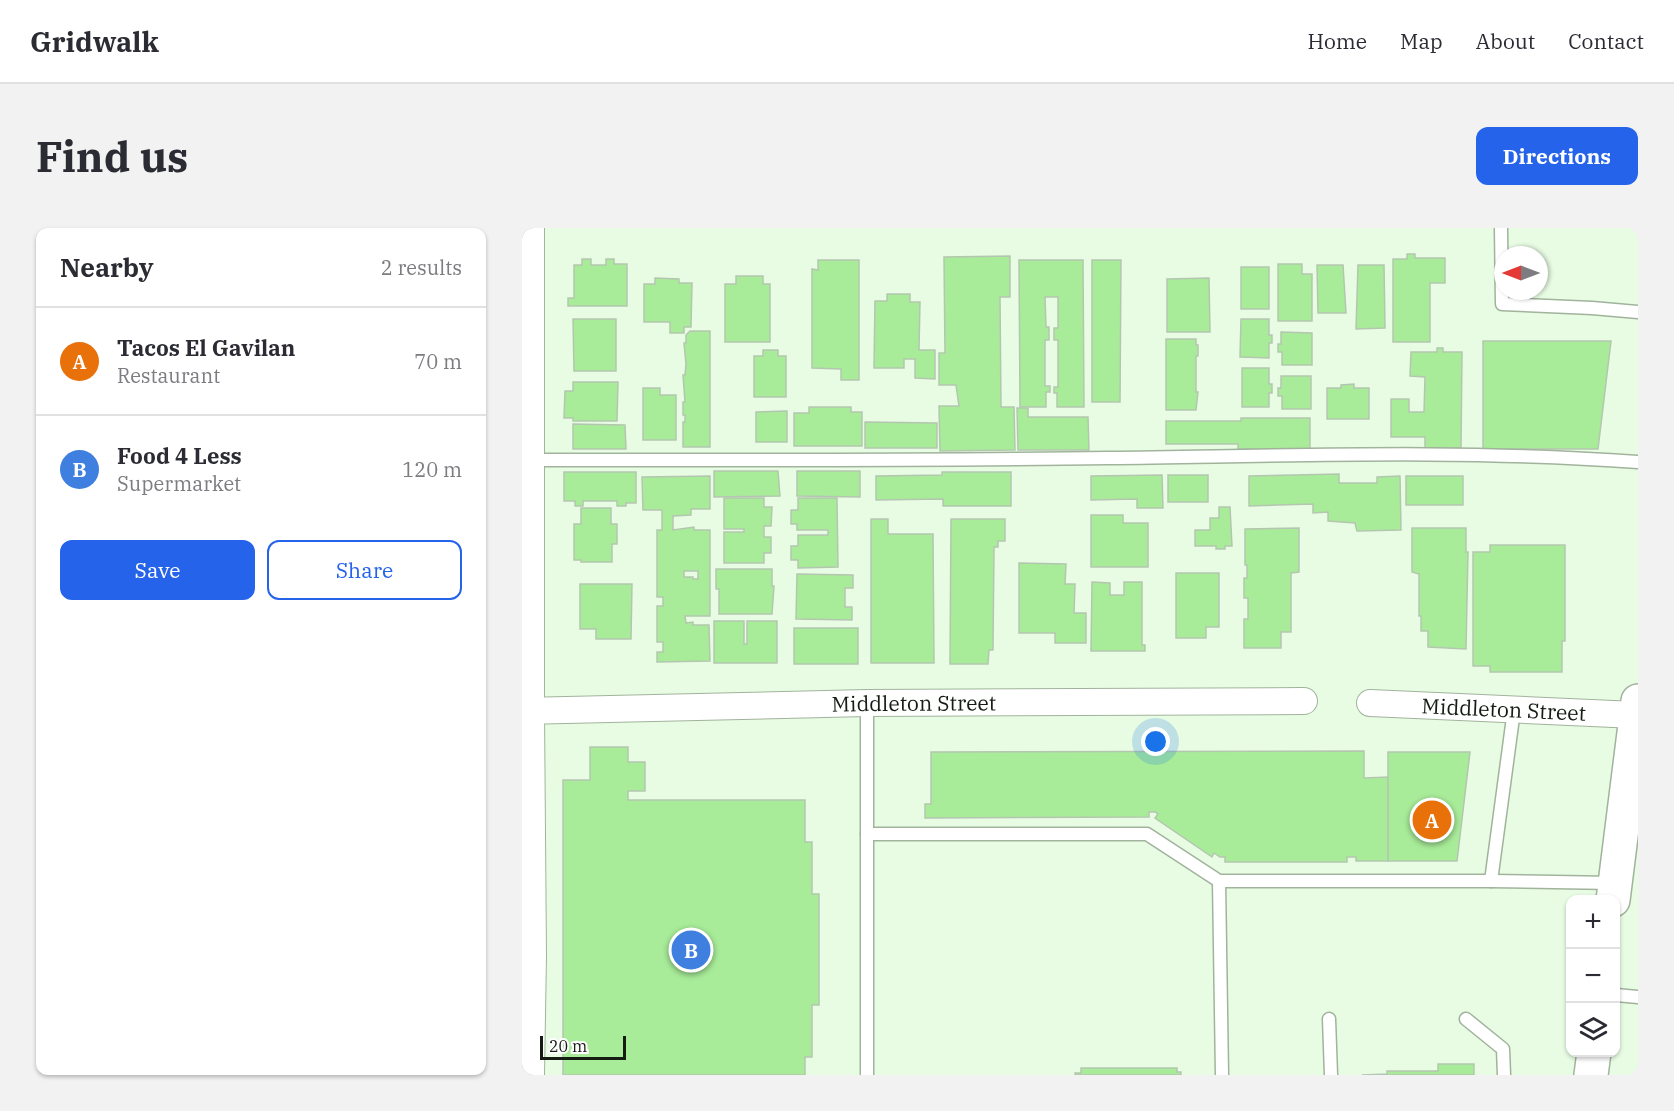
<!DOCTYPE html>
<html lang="en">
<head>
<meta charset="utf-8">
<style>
	body { margin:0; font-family:"IBM Plex Serif",serif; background:#f2f2f3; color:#2b2b33 }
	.controls { position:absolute; right:18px; bottom:18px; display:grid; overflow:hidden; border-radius:12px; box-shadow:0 2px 4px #0004 }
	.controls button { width:54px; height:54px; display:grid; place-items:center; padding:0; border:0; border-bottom:2px solid #e1e1e2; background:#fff; color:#2b2b33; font:30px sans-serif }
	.compass { position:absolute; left:972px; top:18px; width:54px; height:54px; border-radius:50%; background:#fff; box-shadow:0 2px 4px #0004; rotate:270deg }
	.scale { position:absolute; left:18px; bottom:15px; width:86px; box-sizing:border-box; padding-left:6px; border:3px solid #151c13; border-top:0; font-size:16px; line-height:21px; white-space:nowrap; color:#151c13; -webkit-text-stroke:4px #fff; paint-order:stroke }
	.you { position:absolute; left:634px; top:514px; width:21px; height:21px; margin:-15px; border:4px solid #fff; border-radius:50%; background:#1a73e8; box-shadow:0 0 0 9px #1a73e833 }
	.badge { display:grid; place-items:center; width:39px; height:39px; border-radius:50%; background:#2563eb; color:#fff; font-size:20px; font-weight:700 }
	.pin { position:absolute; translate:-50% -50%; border:3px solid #fff; box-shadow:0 2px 6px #0006 }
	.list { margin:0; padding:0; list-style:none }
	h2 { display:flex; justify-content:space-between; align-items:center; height:78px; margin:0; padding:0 24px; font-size:26px }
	h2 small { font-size:20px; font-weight:400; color:#7c7c81 }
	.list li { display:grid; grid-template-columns:39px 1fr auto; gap:18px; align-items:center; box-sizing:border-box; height:108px; padding:0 24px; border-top:2px solid #e1e1e2 }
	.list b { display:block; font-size:22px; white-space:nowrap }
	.list p { margin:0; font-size:20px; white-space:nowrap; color:#7c7c81 }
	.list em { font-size:20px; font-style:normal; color:#7c7c81 }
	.actions { display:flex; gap:12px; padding:18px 24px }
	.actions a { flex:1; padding:14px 0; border:2px solid #2563eb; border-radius:12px; text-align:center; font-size:21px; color:#2563eb }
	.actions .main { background:#2563eb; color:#fff }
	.icon { flex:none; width:33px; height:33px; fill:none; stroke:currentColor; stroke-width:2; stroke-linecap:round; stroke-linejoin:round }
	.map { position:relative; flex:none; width:1116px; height:847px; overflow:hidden; border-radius:12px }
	header { display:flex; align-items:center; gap:36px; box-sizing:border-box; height:84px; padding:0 30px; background:#fff; border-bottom:2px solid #e1e1e2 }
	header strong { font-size:28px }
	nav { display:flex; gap:33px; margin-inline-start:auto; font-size:21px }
	.intro { display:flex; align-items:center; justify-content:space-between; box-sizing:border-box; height:144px; padding:0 36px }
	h1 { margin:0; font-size:42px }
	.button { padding:15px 27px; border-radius:12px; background:#2563eb; color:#fff; font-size:21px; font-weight:700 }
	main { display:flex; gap:36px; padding:0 36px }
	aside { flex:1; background:#fff; border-radius:12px; box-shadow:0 2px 4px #0004 }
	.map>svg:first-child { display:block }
	.building { fill:#a8ec99; stroke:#b4c6b0; stroke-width:1.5; fill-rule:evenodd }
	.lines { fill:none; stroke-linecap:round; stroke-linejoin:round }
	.service-casing { stroke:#a1b39c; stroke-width:15 }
	.minor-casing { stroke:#a1b39c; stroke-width:28 }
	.tertiary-casing { stroke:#a1b39c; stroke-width:34 }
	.primary-casing { stroke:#a1b39c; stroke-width:36 }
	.service { stroke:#fff; stroke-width:12 }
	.minor { stroke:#fff; stroke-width:26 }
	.tertiary { stroke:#fff; stroke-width:32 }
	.primary { stroke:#fff; stroke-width:33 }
	.labels { text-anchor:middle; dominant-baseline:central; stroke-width:4.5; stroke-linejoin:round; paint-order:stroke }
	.street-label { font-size:21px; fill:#151c13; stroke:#fff }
</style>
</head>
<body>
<header>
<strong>Gridwalk</strong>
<nav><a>Home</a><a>Map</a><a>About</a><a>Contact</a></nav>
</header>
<div class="intro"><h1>Find us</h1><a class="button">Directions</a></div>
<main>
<aside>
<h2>Nearby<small>2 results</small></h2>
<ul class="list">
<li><span class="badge" style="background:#e8710a">A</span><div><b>Tacos El Gavilan</b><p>Restaurant</p></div><em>70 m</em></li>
<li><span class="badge" style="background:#3f7fe0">B</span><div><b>Food 4 Less</b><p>Supermarket</p></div><em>120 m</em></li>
</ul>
<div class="actions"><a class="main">Save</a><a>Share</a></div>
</aside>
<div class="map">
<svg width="1116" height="847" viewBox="0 0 1116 847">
	<rect width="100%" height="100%" fill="#e8fce4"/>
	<!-- building -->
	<g class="building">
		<polygon points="885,26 893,26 893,30 923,30 923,55 908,55 908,114 871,114 871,31 885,31"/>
		<polygon points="488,28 488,69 478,69 479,179 492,179 493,222 418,223 417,178 437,178 434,157 417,157 417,125 423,125 422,29"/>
		<polygon points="60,31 69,31 69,37 84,37 84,31 92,31 92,36 105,36 105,78 46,78 46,70 52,70 52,37 60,37"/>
		<polygon points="296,32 337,32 337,152 319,152 319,141 290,140 290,41 296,42"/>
		<polygon points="497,32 561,32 562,179 535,179 535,165 532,165 532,159 536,159 536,112 532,112 532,100 536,100 536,69 523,69 524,99 527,99 527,112 523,112 523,158 528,158 528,164 524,164 524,179 498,179"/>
		<polygon points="570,32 599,32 598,174 570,174"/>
		<polygon points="756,36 780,36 780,46 790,46 790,93 756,93"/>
		<polygon points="795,37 821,37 824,85 796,85"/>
		<polygon points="836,37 862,37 863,100 834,101"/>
		<rect x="719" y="39" width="28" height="42"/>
		<polygon points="214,48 241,48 241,56 248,56 248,114 203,114 203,56 214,56"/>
		<polygon points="133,50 157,51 157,55 170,55 169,99 162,99 162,105 148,105 148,94 122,94 122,56 133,56"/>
		<polygon points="687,50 688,104 645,104 645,51"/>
		<polygon points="365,66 388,66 388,74 398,74 397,122 413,122 413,151 393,150 393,131 382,131 382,140 352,140 353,73 365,73"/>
		<polygon points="51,91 94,91 94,143 52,143"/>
		<polygon points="719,91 747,91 747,107 750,107 750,115 747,115 747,130 718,129"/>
		<polygon points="168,103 188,103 188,219 161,219 161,194 163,194 163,187 161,187 161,174 163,174 161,147 163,147 164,136 162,115 164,115 164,107"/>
		<polygon points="759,104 790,105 790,137 760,137 760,124 756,124 756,116 759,116"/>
		<polygon points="644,111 674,111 674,117 676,117 676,128 674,128 674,164 676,164 674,182 644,182"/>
		<polygon points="961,113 1089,113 1076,221 961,221"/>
		<polygon points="915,120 921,120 921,124 940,124 939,220 903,220 903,209 869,209 869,171 887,171 887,184 902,184 903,149 888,148 889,124 915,124"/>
		<polygon points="241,122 256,122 256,128 264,128 264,169 232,169 232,128 241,128"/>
		<polygon points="720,140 747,140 747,156 750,156 750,165 747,165 747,179 720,179"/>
		<polygon points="759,148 789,148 789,181 760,181 760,168 756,168 756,160 759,160"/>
		<polygon points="51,154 96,154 95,193 51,193 51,190 42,190 43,163 51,163"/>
		<polygon points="832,156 832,160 847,160 847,191 805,191 805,160 819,160 819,157"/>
		<polygon points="121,160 138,160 138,167 154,167 154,212 121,212"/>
		<polygon points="287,179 329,179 329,184 340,184 340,218 272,218 272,185 287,185"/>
		<polygon points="495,180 506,180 506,189 566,189 567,222 496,222"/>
		<polygon points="265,183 265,214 234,214 234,184"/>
		<polygon points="719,190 788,190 788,221 716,221 716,216 644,216 644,193 719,193"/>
		<polygon points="343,194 415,195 415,220 343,220"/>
		<polygon points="51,196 103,197 104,221 51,221"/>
		<polygon points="192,243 256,243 258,268 192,269"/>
		<polygon points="275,243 338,243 338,269 275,268"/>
		<polygon points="42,244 114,244 114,275 104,275 104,278 95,278 95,273 61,273 61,278 53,278 53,273 42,273"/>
		<polygon points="420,244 489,244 489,278 421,278 421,271 354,272 354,248 420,247"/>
		<polygon points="817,246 817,255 855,255 855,249 878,248 879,302 835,303 833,295 806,293 806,284 791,285 791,276 727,278 727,248"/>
		<polygon points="640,247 641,280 615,280 615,271 569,272 569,248"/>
		<rect x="646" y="247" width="40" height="27"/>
		<path d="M188 248V281H169V287L151 288V302L172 299V302H188V388H163L164 395 171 394V397H187L188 433 135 434V424H141V414H135V378H141V369H135V302H140V282H121L120 249ZM162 343H176V351H171V349H162Z"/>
		<rect x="884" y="248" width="57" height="29"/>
		<polygon points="202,270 242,270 242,279 250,279 249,298 242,298 242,309 249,309 249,325 242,325 242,335 202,335 202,304 222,304 222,301 202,301"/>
		<polygon points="276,270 315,270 316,339 276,340 276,332 269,332 269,318 276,318 276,307 306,307 306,302 275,302 275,296 269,296 269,282 276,282"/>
		<polygon points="697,279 708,279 710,318 703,318 703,321 694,321 694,318 673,318 673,302 688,302 688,290 697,290"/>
		<polygon points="59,280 89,280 89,296 95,296 95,316 90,316 90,334 59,334 59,332 52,332 52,296 59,296"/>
		<polygon points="569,287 601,287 601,295 626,295 626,339 569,339"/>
		<polygon points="349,291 366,291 366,306 411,306 412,435 349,435"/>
		<polygon points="429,291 483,291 483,313 476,313 476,319 472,319 471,422 467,422 466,436 428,436"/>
		<polygon points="777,300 777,344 769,345 769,404 759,404 759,420 722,420 722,391 726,391 726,370 722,370 722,350 725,350 725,337 723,337 723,301"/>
		<polygon points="890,300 944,300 944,324 946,324 944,421 906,419 906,403 899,403 899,388 897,388 897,346 890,344"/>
		<polygon points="968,317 1043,317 1043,413 1040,413 1040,444 968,444 968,438 951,438 951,324 968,324"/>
		<polygon points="497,335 544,336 543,356 553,356 552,385 564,385 564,415 533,415 533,405 497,405"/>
		<polygon points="194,341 250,341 250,358 252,358 250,386 197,386 197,361 194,361"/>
		<polygon points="654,345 697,345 697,399 684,399 684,410 654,410"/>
		<polygon points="275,346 331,347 331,360 323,360 323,379 330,379 330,392 274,391"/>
		<polygon points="570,354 588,355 588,367 602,367 602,354 620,354 620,417 623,417 623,423 569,423"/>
		<polygon points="58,356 110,356 109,411 74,411 74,401 58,401"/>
		<polygon points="192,393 222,393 222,416 225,416 225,393 255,393 255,435 192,435"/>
		<rect x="272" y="400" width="64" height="36"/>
		<polygon points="68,519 106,519 106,534 123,534 123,563 106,563 106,572 283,572 283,614 290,614 290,666 297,666 297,777 290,777 290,829 283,829 283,847 41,847 41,552 68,552"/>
		<polygon points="842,523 842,550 866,549 866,633 834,633 834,629 825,629 825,634 703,634 703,629 698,629 692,625 690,629 633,590 636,586 633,584 627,584 627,589 403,590 403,576 409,576 409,524"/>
		<polygon points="866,524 948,524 935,633 866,633"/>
		<polygon points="916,836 952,836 952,847 840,847 865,846 865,843 916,843"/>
		<polygon points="559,840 655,840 655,844 659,844 659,847 553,847 553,845 559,845"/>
	</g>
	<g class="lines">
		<defs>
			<g id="service">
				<polyline points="979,0 980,76 1070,80 1116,84"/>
				<path d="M7 232C201 232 394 233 587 230 763 228 940 221 1116 234"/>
				<polyline points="345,475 345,847"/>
				<polyline points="345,606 625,606 697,653 969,653 1092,655"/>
				<polyline points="697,653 700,847"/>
				<polyline points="969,653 992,482"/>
				<polyline points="1094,767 1116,769"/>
				<polyline points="807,791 809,847"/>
				<polyline points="944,791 981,821 982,847"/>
			</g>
			<g id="minor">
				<path id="s1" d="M848 475 1114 487"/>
				<path id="s2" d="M0 483 345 475 782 473"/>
			</g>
			<polyline id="tertiary" points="6,847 8,728 6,483 6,0"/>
			<g id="primary">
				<polyline points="1091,672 1116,473"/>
				<polyline points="1069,847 1072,824"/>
			</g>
		</defs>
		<!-- service casing -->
		<use href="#service" class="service-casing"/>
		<!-- minor casing -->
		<use href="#minor" class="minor-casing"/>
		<!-- tertiary casing -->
		<use href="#tertiary" class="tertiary-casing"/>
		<!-- primary casing -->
		<use href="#primary" class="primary-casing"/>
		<!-- service -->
		<use href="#service" class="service"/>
		<!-- minor -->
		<use href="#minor" class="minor"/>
		<!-- tertiary -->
		<use href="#tertiary" class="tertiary"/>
		<!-- primary -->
		<use href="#primary" class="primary"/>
	</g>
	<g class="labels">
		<!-- street labels -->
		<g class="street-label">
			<text stroke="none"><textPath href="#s2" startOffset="392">Middleton Street</textPath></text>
			<text stroke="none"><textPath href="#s1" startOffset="134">Middleton Street</textPath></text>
		</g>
	</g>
</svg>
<div class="controls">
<button>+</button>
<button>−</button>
<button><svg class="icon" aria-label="layers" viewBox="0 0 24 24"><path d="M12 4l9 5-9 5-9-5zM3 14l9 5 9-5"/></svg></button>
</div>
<svg class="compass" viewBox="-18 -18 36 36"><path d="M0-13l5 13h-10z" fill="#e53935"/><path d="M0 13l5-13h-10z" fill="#7c7c81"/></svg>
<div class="scale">20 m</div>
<div class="you"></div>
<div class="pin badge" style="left:910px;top:592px;background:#e8710a">A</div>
<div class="pin badge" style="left:169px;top:722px;background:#3f7fe0">B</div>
</div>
</main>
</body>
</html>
